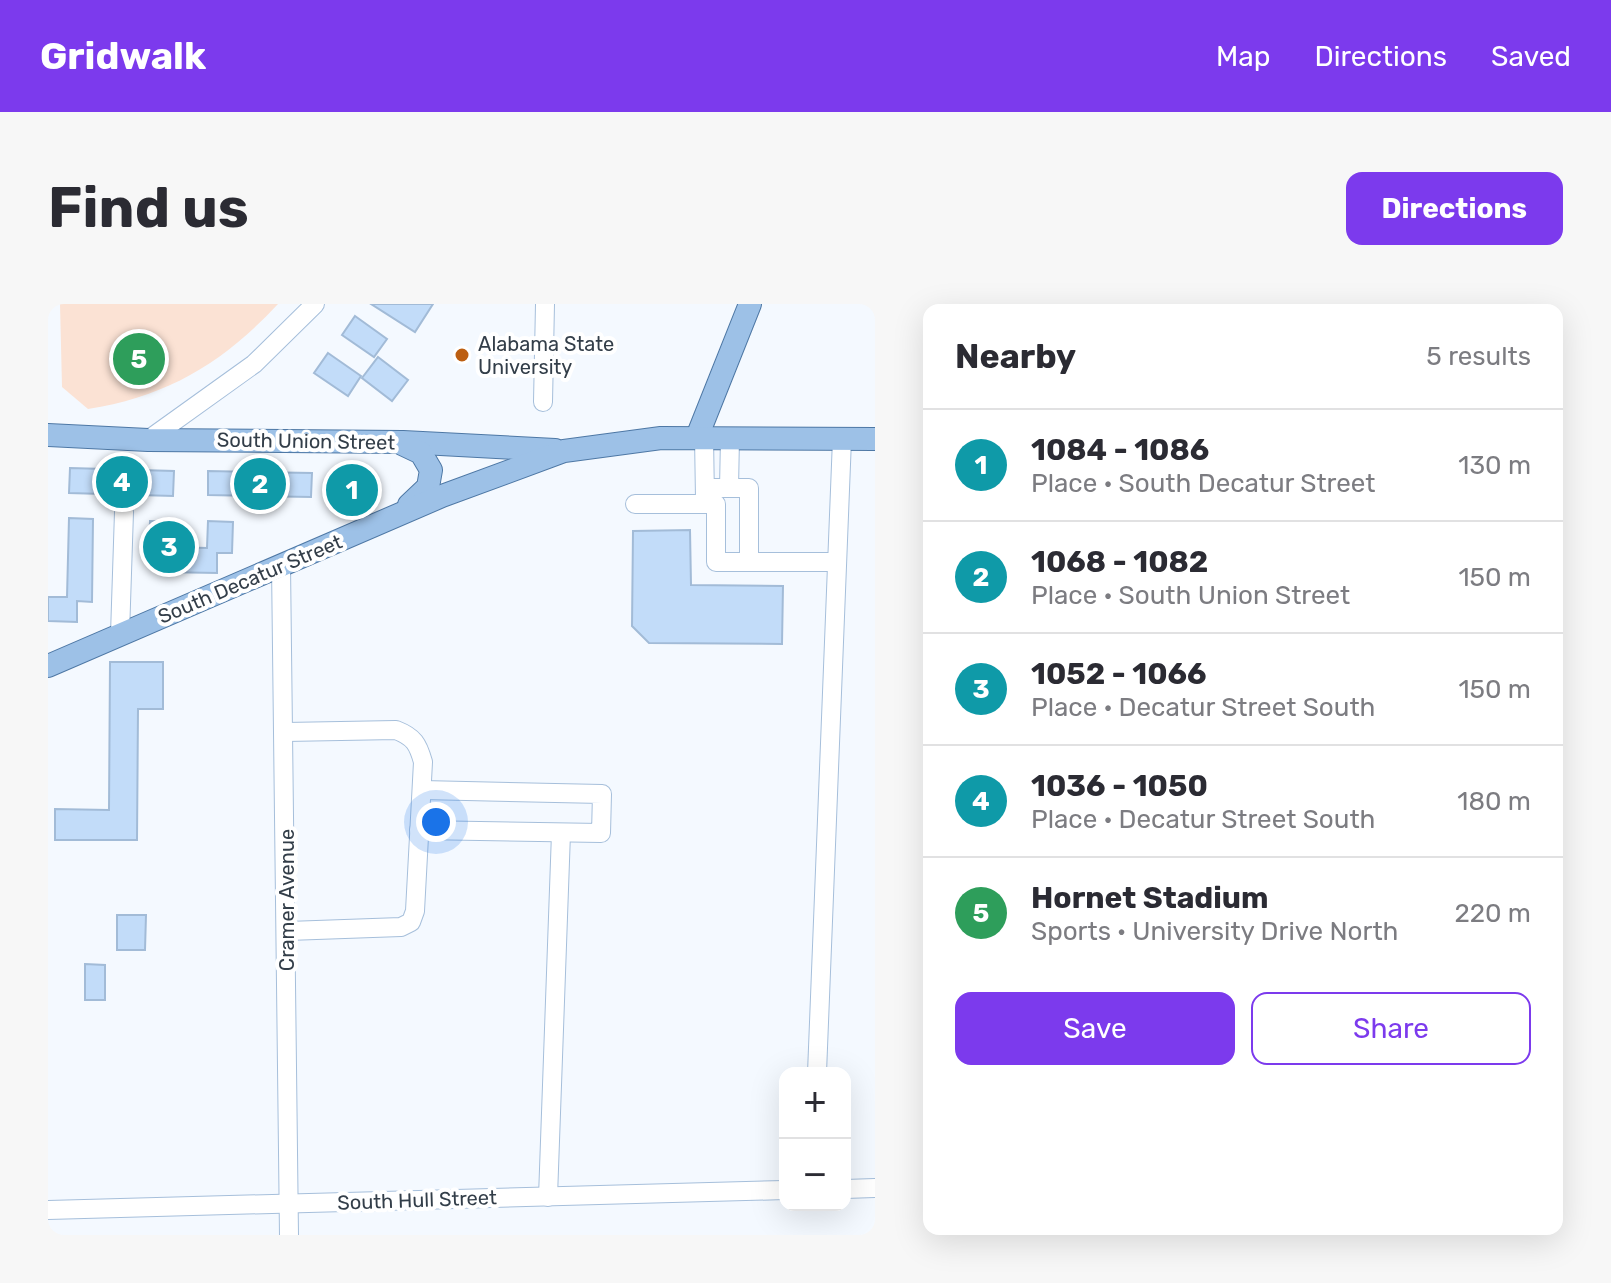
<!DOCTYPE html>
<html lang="en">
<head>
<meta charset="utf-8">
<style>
	body { margin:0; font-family:Rubik,sans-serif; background:#f7f7f7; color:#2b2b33 }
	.controls { position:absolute; right:24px; bottom:24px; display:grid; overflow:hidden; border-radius:16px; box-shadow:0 8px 32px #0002 }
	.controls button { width:72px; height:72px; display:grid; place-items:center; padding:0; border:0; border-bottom:2px solid #e1e1e2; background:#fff; color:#2b2b33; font:40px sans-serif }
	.you { position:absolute; left:388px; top:518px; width:28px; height:28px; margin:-20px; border:6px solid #fff; border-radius:50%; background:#1a73e8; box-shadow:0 0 0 12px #1a73e833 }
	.badge { display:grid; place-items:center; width:52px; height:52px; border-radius:50%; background:#7c3aed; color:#fff; font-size:26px; font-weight:700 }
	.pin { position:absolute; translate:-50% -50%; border:4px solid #fff; box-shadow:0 2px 8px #0006 }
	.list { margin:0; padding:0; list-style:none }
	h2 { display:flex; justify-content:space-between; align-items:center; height:104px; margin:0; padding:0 32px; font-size:34px }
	h2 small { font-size:26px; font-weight:400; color:#7c7c81 }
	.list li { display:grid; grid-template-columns:52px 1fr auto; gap:24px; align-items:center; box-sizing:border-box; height:112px; padding:0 32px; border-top:2px solid #e1e1e2 }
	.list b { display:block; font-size:30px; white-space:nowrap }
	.list p { margin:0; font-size:26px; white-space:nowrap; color:#7c7c81 }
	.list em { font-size:26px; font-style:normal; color:#7c7c81 }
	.actions { display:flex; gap:16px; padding:24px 32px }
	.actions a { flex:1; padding:18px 0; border:2px solid #7c3aed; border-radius:16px; text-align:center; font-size:28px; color:#7c3aed }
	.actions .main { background:#7c3aed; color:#fff }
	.map { position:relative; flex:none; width:827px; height:931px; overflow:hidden; border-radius:16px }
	header { display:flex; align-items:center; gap:48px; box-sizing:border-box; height:112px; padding:0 40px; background:#7c3aed; color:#fff }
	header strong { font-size:38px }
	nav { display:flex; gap:44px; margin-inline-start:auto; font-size:28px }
	.intro { display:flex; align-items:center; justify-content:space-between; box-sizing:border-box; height:192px; padding:0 48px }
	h1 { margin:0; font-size:56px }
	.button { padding:20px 36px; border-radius:16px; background:#7c3aed; color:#fff; font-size:28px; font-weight:700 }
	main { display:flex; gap:48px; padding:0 48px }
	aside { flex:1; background:#fff; border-radius:16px; box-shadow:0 8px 32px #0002 }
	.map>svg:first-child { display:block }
	.green { fill:#fbe2d4 }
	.building { fill:#c2dcf9; stroke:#a2bbd7; stroke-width:2 }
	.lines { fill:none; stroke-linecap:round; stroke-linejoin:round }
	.minor-casing { stroke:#a6bfdb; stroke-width:20 }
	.major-casing { stroke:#4e78a5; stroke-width:24 }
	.minor { stroke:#fff; stroke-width:18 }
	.major { stroke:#9dc1e7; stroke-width:22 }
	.poi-dot { fill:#bc5e11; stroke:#fff; stroke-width:3 }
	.labels { text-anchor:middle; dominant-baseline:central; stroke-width:8; stroke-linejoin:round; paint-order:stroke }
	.poi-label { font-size:20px; fill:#333e49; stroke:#fff; text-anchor:start }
	.street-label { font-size:20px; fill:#333e49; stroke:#fff }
</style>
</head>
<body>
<header>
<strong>Gridwalk</strong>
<nav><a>Map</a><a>Directions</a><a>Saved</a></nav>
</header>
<div class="intro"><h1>Find us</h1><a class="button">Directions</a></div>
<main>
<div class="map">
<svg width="827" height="931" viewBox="0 0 827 931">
	<rect width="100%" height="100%" fill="#f4f9ff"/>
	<!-- green -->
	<path class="green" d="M12 0H230C175 59 120 92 40 105L14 83Z"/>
	<!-- building -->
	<g class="building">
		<polygon points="323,0 385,0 367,28"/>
		<polygon points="307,12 339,35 326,53 294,31"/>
		<polygon points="280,49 313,72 300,92 266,69"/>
		<polygon points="330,53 360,76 344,97 314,74"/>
		<polygon points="22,164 126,167 125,192 21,189"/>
		<polygon points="160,167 264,169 263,193 160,191"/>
		<polygon points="292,170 317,171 315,201 291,200"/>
		<polygon points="21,214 45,215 44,298 29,297 29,318 0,317 0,293 19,293"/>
		<polygon points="102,217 125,218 124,243 159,244 160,217 185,218 184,249 169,249 169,269 114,268 114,246 101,246"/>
		<polygon points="642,226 643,281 735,282 734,340 601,339 584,322 585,227"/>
		<polygon points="62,358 115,358 115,405 90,405 89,536 7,536 7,505 61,506"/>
		<polygon points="69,611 98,611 97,646 69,646"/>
		<polygon points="37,660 57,661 57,696 37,696"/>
	</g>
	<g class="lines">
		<defs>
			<g id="minor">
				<polyline points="495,98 497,0"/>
				<polyline points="656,133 657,195"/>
				<polyline points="100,136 206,60 267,0"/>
				<polyline points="657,184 701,184 701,258"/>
				<polyline points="681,184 682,134"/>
				<polyline points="587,200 668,200 668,258 789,258"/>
				<polyline points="233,261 241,931"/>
				<polyline points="72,330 76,208"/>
				<path d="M237 428 348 426C366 433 370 440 375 458L367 607 363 618 353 623 240 627"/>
				<polyline points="371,526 553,529 554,490 374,486"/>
				<polyline points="769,769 794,135"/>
				<polyline points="797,885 827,884"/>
				<polyline points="500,893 513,529"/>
				<polyline points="0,906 737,886"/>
			</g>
			<g id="major">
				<polyline points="0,131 100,136 355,138 507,146"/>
				<polyline points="649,133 702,0"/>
				<polyline points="354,140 373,149 383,166 380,183 361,201"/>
				<polyline points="0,362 394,192 516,147 613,134 827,135"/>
			</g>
		</defs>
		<!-- minor casing -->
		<use href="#minor" class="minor-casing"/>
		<!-- major casing -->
		<use href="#major" class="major-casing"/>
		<!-- minor -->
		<use href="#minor" class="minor"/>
		<!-- major -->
		<use href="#major" class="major"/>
	</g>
	<!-- markers -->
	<circle class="poi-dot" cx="414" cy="51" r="8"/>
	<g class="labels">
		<!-- poi labels -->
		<g class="poi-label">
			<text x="430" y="40">Alabama State<tspan x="430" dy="23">University</tspan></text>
		</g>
		<!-- street labels -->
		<g class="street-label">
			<text transform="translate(258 137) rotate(1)">South Union Street</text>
			<text transform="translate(202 275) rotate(-23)">South Decatur Street</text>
			<text transform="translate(239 596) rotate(-90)">Cramer Avenue</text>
			<text transform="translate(369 896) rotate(-2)">South Hull Street</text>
		</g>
	</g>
</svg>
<div class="controls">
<button>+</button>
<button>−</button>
</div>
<div class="you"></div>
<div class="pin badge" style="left:304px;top:186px;background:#0f9aa8">1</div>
<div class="pin badge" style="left:212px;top:180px;background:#0f9aa8">2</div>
<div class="pin badge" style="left:121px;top:243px;background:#0f9aa8">3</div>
<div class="pin badge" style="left:74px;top:178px;background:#0f9aa8">4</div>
<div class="pin badge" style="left:91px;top:55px;background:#2e9e5b">5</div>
</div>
<aside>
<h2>Nearby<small>5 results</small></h2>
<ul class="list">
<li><span class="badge" style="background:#0f9aa8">1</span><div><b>1084 - 1086</b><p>Place · South Decatur Street</p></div><em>130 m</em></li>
<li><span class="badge" style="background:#0f9aa8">2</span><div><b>1068 - 1082</b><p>Place · South Union Street</p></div><em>150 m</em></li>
<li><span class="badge" style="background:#0f9aa8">3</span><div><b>1052 - 1066</b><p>Place · Decatur Street South</p></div><em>150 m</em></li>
<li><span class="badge" style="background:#0f9aa8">4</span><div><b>1036 - 1050</b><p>Place · Decatur Street South</p></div><em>180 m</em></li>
<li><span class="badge" style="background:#2e9e5b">5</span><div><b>Hornet Stadium</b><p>Sports · University Drive North</p></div><em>220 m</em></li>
</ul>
<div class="actions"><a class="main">Save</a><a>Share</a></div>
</aside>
</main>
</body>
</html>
